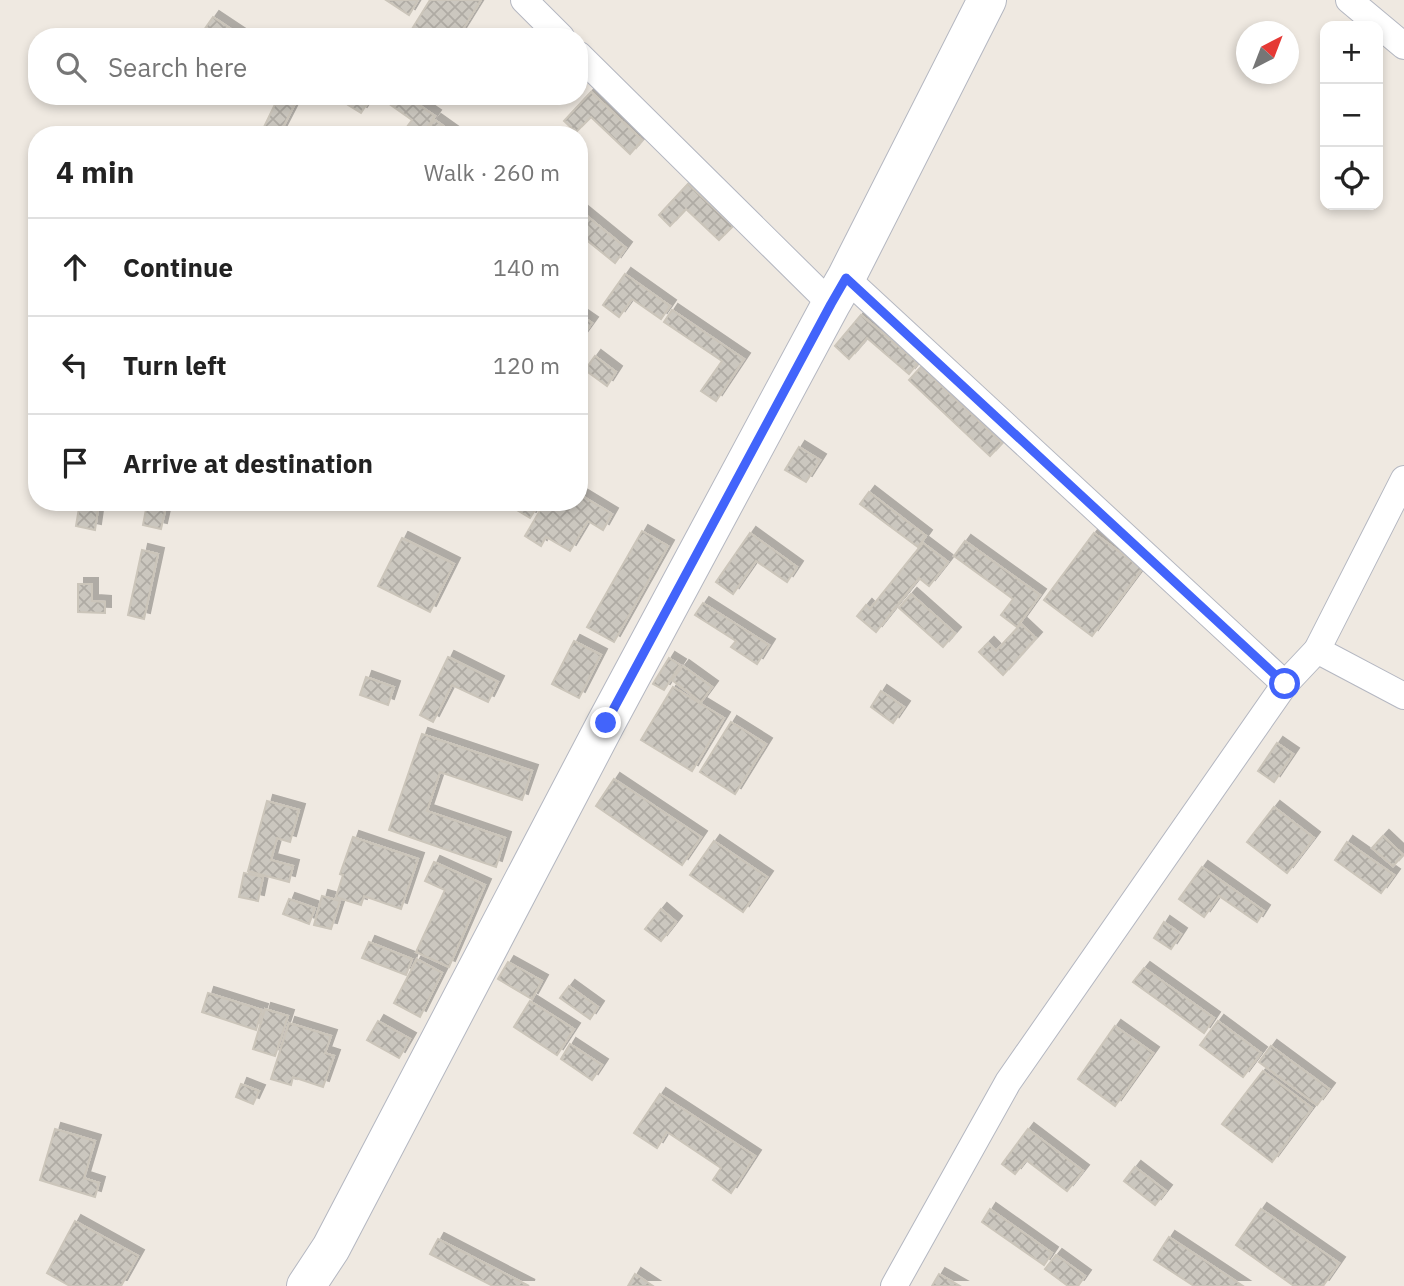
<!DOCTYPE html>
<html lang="en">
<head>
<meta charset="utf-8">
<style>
	body { margin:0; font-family:"IBM Plex Sans",sans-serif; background:#f6f6f6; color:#222 }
	.controls { position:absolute; right:21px; top:21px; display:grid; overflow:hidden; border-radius:14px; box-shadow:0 4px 10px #0003 }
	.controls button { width:63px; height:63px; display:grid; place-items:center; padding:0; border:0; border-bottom:2px solid #e0e0e0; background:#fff; color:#222; font:35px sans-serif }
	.compass { position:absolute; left:1236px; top:21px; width:63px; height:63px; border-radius:50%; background:#fff; box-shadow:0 4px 10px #0003; rotate:42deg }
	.stop { position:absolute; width:21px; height:21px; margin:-16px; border:5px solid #4264fb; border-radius:50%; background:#fff }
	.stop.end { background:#4264fb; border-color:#fff; box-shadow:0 2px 7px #0008 }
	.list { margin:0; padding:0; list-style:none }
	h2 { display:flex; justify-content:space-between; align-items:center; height:91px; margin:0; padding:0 28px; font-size:30px }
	h2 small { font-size:23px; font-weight:400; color:#767676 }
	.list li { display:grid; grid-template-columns:46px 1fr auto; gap:21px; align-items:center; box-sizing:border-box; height:98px; padding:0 28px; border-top:2px solid #e0e0e0 }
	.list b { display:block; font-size:26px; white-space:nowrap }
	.list em { font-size:23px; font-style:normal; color:#767676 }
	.icon { flex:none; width:38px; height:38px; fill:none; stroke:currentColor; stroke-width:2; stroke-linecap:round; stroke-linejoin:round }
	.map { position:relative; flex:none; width:1404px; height:1286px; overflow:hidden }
	.search { position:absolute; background:#fff; box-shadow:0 4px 10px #0003; left:28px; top:28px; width:560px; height:77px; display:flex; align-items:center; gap:18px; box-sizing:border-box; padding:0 24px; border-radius:28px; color:#767676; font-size:26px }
	.panel { position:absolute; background:#fff; box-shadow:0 4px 10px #0003; left:28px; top:126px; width:560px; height:385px; border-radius:28px }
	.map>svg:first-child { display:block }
	.building { fill:url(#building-cross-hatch); stroke:#cbc5ba; stroke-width:2; filter:url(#shadow) }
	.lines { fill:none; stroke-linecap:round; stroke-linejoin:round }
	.street-casing { stroke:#b4b7c1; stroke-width:28 }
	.secondary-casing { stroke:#b4b7c1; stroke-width:40 }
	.street { stroke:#fff; stroke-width:26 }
	.secondary { stroke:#fff; stroke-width:38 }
	.route { stroke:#4264fb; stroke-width:9 }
</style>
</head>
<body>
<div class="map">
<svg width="1404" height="1286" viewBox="0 0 1404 1286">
	<defs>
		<pattern id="building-cross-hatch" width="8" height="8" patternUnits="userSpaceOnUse" patternTransform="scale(1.75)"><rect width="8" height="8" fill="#cbc7bf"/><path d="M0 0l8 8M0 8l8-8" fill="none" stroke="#afaba4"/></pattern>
		<filter id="shadow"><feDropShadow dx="6" dy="-6" stdDeviation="0" flood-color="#0004"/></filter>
	</defs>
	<rect width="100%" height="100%" fill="#efe9e1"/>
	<!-- building -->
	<g class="building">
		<polygon points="386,0 418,0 409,15"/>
		<polygon points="430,0 481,0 458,37 407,37"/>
		<polygon points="213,17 243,37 199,37"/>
		<polygon points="591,92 642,140 630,154 591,117 576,132 564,121"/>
		<polygon points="279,96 285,96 296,102 279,135 275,135 263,129"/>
		<polygon points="335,96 351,96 347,103"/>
		<polygon points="353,96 372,96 361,113 348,105"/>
		<polygon points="378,96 406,96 435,116 422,135 401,135 412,120"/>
		<polygon points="435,120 456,135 423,135"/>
		<polygon points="688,184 733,226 719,240 686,209 670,226 659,215"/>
		<polygon points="582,212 626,248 615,263 579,234 579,228 582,225 579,223 579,216"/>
		<polygon points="625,274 670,306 661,319 632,299 619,317 603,305"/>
		<polygon points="672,310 744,359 716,401 701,391 722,361 664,322"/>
		<polygon points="579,314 592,323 579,341"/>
		<polygon points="861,315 918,363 909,374 867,338 849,359 835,346"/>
		<polygon points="595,356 616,372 607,386 585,370"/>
		<polygon points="921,367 1002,443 990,456 909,380"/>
		<polygon points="799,447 820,460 806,482 785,470"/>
		<polygon points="869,492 926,536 918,547 860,504"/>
		<polygon points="579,494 612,514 603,530 588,521 570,551 546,537 541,546 525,536 545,502 579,502"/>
		<polygon points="80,502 99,502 95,530 76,526"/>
		<polygon points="138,502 167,502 161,529 143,525 147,504"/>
		<polygon points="515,502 540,502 530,518 512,507"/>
		<polygon points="642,531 668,546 614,642 587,627"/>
		<polygon points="750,533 797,567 787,582 756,561 733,594 716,582"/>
		<polygon points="1094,533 1142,569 1092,636 1044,600"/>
		<polygon points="402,538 454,564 430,612 378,586"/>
		<polygon points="965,541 1040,595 1017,627 1001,615 1013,599 954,556"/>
		<polygon points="923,543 948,562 929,586 919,578 876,632 857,616 866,605 870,609"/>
		<polygon points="142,550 158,554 144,619 128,615"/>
		<polygon points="78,584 92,584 92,601 105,602 105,613 78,612"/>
		<polygon points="911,594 955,633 943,647 899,608"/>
		<polygon points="703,603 769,645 757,664 731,647 736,641 695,615"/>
		<polygon points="1021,624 1036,638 1003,675 979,652 988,643 996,651"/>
		<polygon points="574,641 601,655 579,698 552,684"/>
		<polygon points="448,657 498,682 488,702 452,685 433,722 420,715"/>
		<polygon points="669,658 680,665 664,690 653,684"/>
		<polygon points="683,666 712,687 701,702 672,680"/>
		<polygon points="366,677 394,687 388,705 360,695"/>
		<polygon points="673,687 724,718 692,771 641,740"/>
		<polygon points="881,691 904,707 893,723 871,707"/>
		<polygon points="731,722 766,744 735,794 700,772"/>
		<polygon points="422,734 532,771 522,800 440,772 427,811 505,838 496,867 389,830"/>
		<polygon points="1277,743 1293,754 1274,782 1258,771"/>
		<polygon points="614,779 701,837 682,865 596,806"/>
		<polygon points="267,801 299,810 290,842 277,838 271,860 293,866 289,882 248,871"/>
		<polygon points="1274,807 1314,838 1287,873 1247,842"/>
		<polygon points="1383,836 1403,855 1393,866 1372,848"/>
		<polygon points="353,837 418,859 401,909 364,896 361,905 336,897 343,875 340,874"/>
		<polygon points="714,841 767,877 743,912 690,875"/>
		<polygon points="1347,842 1394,875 1381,893 1335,860"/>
		<polygon points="434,862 485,885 449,967 416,952 445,890 425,881"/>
		<polygon points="1202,867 1264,911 1257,922 1219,896 1204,917 1179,899"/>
		<polygon points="244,873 263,877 258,901 239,897"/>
		<polygon points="322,896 340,901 331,929 314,925"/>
		<polygon points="289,899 315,908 309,924 283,914"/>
		<polygon points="661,909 676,922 661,941 645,929"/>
		<polygon points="1164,922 1181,934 1171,949 1154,938"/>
		<polygon points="369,942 412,959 406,975 362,958"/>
		<polygon points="417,959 442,973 420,1017 394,1003"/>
		<polygon points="508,962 542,981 532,999 498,979"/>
		<polygon points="1144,968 1214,1018 1204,1033 1133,982"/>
		<polygon points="569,986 598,1007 590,1019 560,998"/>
		<polygon points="208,993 262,1010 256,1030 202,1012"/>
		<polygon points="530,1001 574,1029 557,1055 514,1027"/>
		<polygon points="265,1009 288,1016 275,1056 253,1049"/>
		<polygon points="378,1021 410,1039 399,1058 367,1040"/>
		<polygon points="1218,1021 1261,1053 1243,1077 1200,1045"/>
		<polygon points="289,1023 331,1036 325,1053 334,1056 323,1087 293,1077 291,1085 271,1079"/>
		<polygon points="1115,1026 1153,1053 1115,1106 1078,1079"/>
		<polygon points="570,1044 602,1065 592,1080 561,1059"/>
		<polygon points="1271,1046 1329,1089 1317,1105 1259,1062"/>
		<polygon points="1263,1071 1312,1108 1272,1162 1222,1124"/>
		<polygon points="241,1084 259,1091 253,1104 236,1097"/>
		<polygon points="660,1094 755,1156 731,1193 713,1180 721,1168 667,1132 657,1148 634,1133"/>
		<polygon points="55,1129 95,1141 84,1178 99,1183 95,1197 40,1180"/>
		<polygon points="1028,1129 1083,1171 1067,1191 1026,1160 1015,1174 1002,1164"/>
		<polygon points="1135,1167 1166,1191 1155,1205 1124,1181"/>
		<polygon points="990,1209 1052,1253 1044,1265 982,1222"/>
		<polygon points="1261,1209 1339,1263 1323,1286 1294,1286 1236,1245"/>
		<polygon points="75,1221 138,1256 121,1286 70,1286 47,1273"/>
		<polygon points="1169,1237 1243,1286 1194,1286 1154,1260"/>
		<polygon points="438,1239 529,1286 493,1286 430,1254"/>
		<polygon points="1056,1255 1085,1276 1078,1286 1068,1286 1045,1269"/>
		<polygon points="635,1274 653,1286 628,1286"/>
		<polygon points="939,1274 960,1286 932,1286"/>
	</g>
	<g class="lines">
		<defs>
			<g id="street">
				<polyline points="524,0 561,37"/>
				<polyline points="1349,0 1404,46"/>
				<polyline points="579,55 831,304"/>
				<polyline points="846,278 1285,684"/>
				<polyline points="1317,650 1404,696"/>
				<polyline points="894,1286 1008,1082 1285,684 1317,650 1404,479"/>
			</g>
			<polyline id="secondary" points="306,1286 331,1248 606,723 831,304 846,278 987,0"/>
		</defs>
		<!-- street casing -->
		<use href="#street" class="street-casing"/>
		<!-- secondary casing -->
		<use href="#secondary" class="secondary-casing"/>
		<!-- street -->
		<use href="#street" class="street"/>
		<!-- secondary -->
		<use href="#secondary" class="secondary"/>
	</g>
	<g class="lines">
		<!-- route -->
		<polyline class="route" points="606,723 831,304 846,278 1285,684"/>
	</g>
</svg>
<div class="controls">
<button>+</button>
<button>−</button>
<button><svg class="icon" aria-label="locate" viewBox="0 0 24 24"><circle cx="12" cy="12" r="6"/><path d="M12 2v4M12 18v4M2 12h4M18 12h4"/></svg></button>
</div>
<svg class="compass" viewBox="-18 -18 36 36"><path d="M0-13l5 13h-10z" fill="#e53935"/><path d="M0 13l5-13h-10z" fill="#767676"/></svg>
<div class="stop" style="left:1285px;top:684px"></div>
<div class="stop end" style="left:606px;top:723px"></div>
<div class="search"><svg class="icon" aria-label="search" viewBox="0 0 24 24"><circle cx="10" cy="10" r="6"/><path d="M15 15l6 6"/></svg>Search here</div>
<section class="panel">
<h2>4 min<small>Walk · 260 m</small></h2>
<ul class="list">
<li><svg class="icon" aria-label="ahead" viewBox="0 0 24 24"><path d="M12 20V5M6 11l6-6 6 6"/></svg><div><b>Continue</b></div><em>140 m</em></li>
<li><svg class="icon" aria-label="left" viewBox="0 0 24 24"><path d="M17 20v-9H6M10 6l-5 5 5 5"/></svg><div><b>Turn left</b></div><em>120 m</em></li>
<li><svg class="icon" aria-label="arrive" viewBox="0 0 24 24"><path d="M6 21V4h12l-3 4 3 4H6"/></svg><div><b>Arrive at destination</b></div></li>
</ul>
</section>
</div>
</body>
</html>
